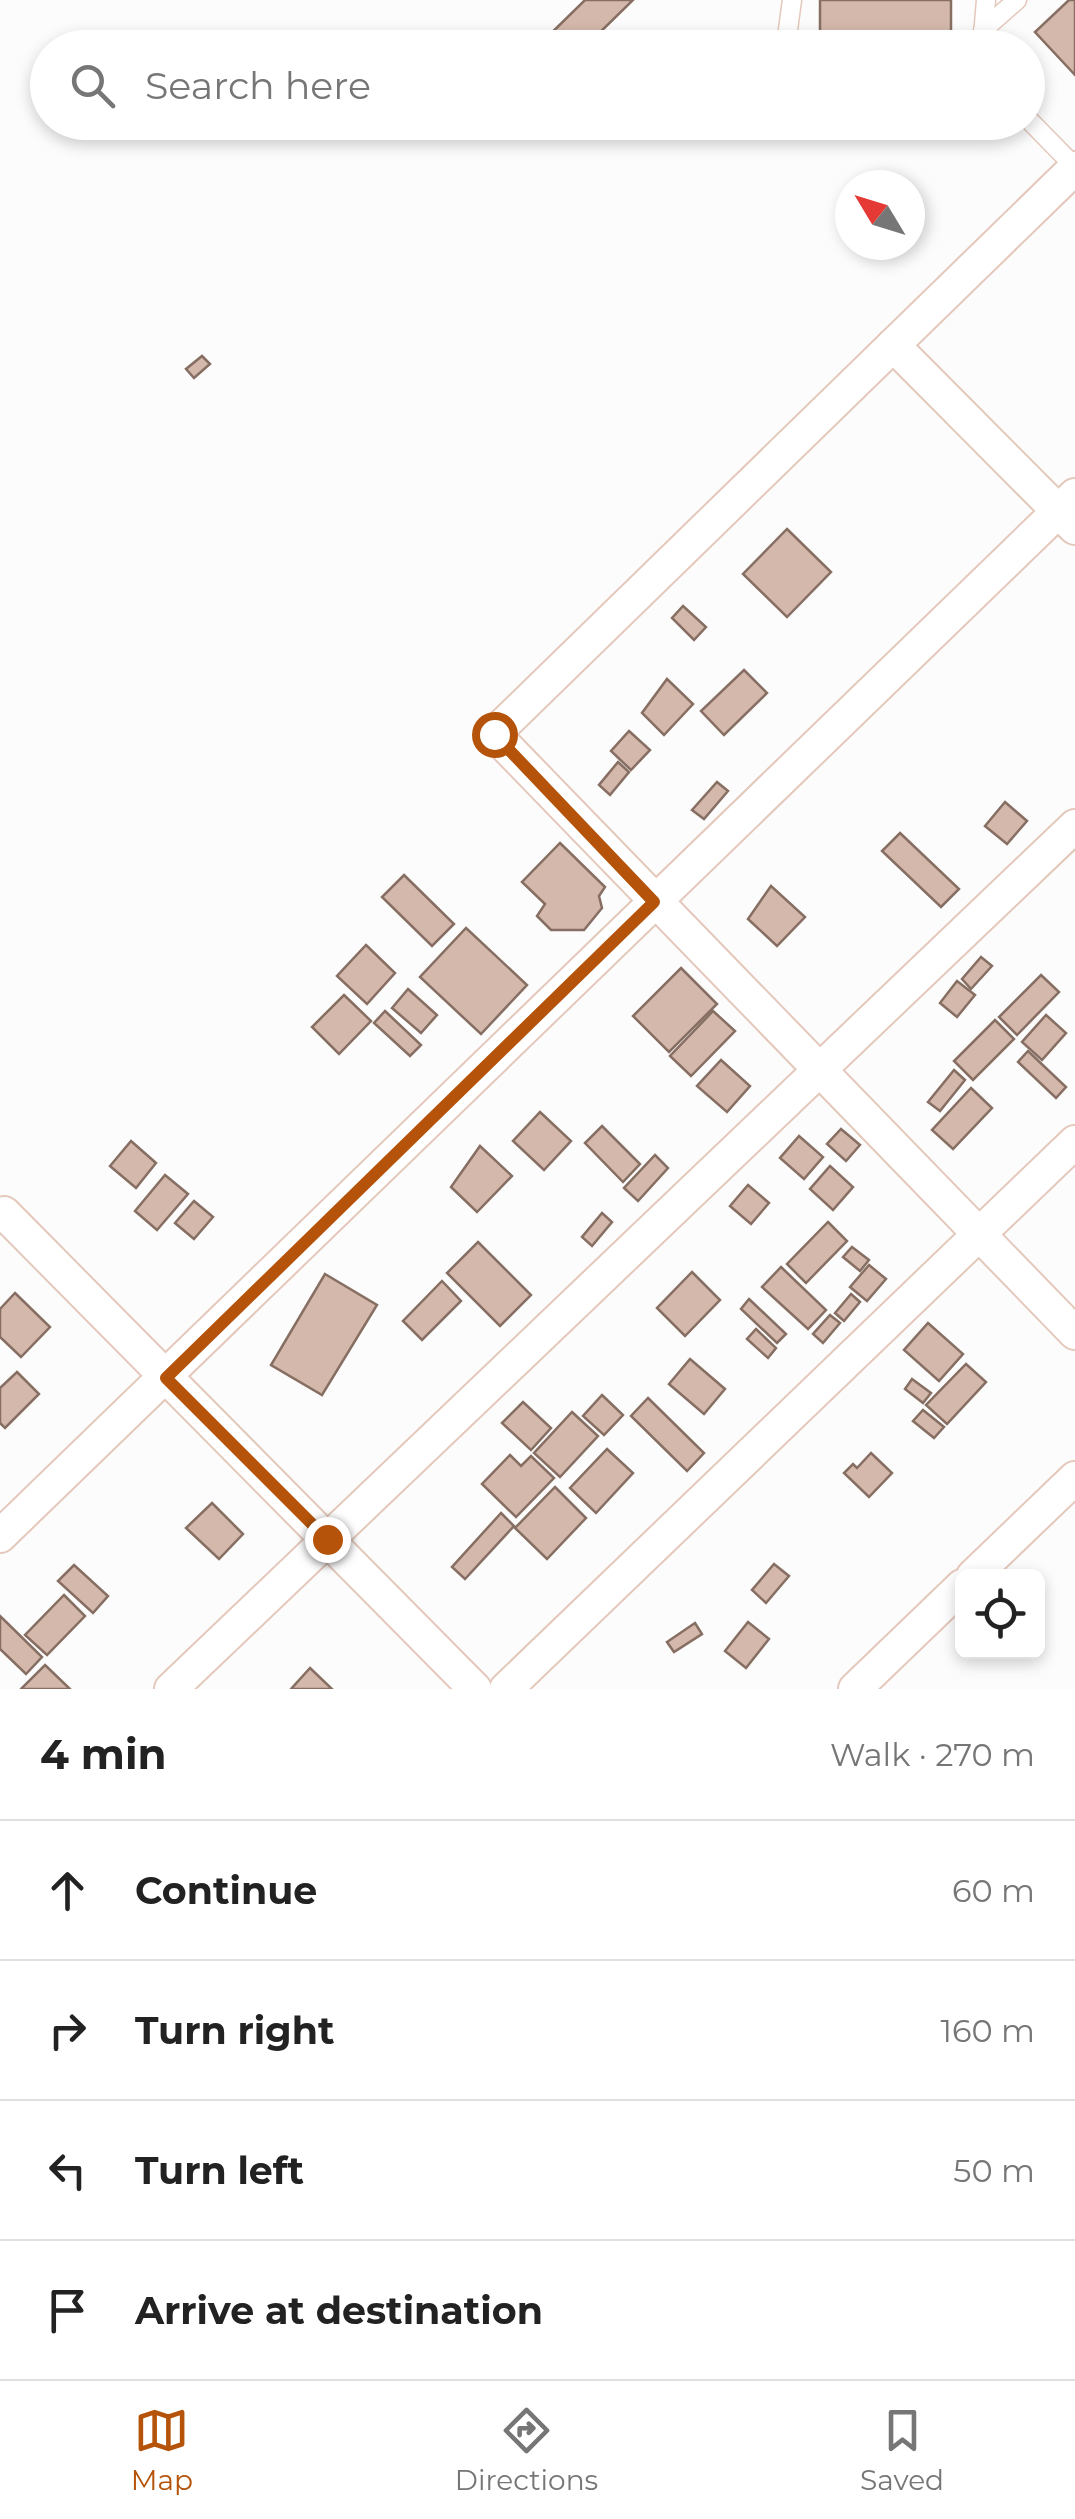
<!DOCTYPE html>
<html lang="en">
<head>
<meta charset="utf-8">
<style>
	body { margin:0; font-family:Montserrat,sans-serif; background:#f6f6f6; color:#222 }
	.controls { position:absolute; right:30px; bottom:30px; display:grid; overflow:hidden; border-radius:15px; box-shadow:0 5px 15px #0003 }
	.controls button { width:90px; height:90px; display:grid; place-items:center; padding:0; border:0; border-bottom:2px solid #e0e0e0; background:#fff; color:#222; font:50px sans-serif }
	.compass { position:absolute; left:835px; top:170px; width:90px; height:90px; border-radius:50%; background:#fff; box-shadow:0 5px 15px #0003; rotate:308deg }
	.stop { position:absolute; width:30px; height:30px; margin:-22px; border:8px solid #b45309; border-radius:50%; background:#fff }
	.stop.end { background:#b45309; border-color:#fff; box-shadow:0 2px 10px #0008 }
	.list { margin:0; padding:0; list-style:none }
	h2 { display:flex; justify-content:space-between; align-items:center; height:130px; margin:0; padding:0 40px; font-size:42px }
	h2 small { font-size:32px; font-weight:400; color:#767676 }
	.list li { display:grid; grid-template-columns:65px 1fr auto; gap:30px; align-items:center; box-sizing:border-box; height:140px; padding:0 40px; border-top:2px solid #e0e0e0 }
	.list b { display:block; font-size:38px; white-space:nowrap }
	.list em { font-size:32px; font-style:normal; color:#767676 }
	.icon { flex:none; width:55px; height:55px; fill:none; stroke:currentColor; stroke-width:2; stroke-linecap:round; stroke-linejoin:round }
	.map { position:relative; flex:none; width:1075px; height:1689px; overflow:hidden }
	.search { position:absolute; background:#fff; box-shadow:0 5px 15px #0003; left:30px; right:30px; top:30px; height:110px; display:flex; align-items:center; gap:25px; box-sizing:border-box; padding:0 35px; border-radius:55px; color:#767676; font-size:38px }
	.sheet { height:690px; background:#fff }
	nav { display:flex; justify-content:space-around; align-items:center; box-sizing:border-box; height:140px; border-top:2px solid #e0e0e0; background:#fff; font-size:28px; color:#767676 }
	nav a { display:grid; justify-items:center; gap:5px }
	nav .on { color:#b45309 }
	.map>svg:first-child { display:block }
	.building { fill:#d3b8ab; stroke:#866e62; stroke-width:2.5 }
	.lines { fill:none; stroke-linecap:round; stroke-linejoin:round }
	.service-casing { stroke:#e4c8bb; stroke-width:21 }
	.minor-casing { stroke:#e4c8bb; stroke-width:36 }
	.service { stroke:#fff; stroke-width:18 }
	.minor { stroke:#fff; stroke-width:32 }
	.route { stroke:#b45309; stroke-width:12 }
</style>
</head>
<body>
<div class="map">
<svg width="1075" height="1689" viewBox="0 0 1075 1689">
	<rect width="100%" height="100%" fill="#fcfcfc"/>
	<!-- building -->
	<g class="building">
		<polygon points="585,0 633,0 584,48 536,48"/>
		<polygon points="820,0 951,0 951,48 828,48 820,39"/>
		<polygon points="1069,0 1075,0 1075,75 1035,32"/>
		<polygon points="202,356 210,364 194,378 186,369"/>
		<polygon points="787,529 831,572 787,617 743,574"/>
		<polygon points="683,606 706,627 694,640 672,618"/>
		<polygon points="744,670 767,693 724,735 701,711"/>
		<polygon points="667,679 693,704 664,735 642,713"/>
		<polygon points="629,731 650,750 631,770 611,751"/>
		<polygon points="618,762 629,772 610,795 599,785"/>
		<polygon points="717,782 728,791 704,819 692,810"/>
		<polygon points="1005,802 1027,821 1007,844 985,826"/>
		<polygon points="900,833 959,889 941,907 882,851"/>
		<polygon points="560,843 605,887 599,896 602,908 584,930 551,930 537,916 545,904 522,882"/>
		<polygon points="404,875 454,924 432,946 382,897"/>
		<polygon points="771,886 805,917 777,946 748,919"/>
		<polygon points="466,928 527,985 481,1034 420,977"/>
		<polygon points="366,945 395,973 367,1004 337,976"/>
		<polygon points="981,957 992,966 971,989 962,979"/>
		<polygon points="681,968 717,1004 669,1052 633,1016"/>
		<polygon points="1041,975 1059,992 1017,1035 999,1017"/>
		<polygon points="957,981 975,995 957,1017 940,1003"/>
		<polygon points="408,989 437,1015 421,1033 392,1008"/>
		<polygon points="344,995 371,1021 339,1054 312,1027"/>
		<polygon points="385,1011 421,1045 410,1056 374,1023"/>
		<polygon points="713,1011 735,1031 691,1076 670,1056"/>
		<polygon points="1046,1015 1066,1033 1042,1060 1022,1042"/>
		<polygon points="995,1020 1014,1039 973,1080 954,1061"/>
		<polygon points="1028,1051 1066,1087 1056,1098 1018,1062"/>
		<polygon points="721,1060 750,1086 727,1112 697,1086"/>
		<polygon points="954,1070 965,1080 940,1111 928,1102"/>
		<polygon points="971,1088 992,1108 953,1149 932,1130"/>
		<polygon points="540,1112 571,1141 544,1170 513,1141"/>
		<polygon points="602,1126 640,1164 623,1182 585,1143"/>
		<polygon points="841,1129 860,1145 846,1161 827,1144"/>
		<polygon points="799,1136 823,1157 804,1179 780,1158"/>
		<polygon points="131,1141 156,1163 136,1188 110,1166"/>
		<polygon points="480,1146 512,1176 477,1212 451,1187"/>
		<polygon points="655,1155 668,1168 638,1201 624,1188"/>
		<polygon points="830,1166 853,1187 833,1210 810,1189"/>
		<polygon points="165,1175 188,1194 157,1230 135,1211"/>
		<polygon points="748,1185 769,1203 751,1224 730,1206"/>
		<polygon points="194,1201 213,1217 194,1239 175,1223"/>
		<polygon points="602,1213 612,1222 592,1246 582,1237"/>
		<polygon points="828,1222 847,1241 806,1283 787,1264"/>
		<polygon points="478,1242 531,1295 500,1326 447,1273"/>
		<polygon points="852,1247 869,1260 860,1271 843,1257"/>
		<polygon points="869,1265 886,1279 867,1301 850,1287"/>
		<polygon points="781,1267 826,1310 808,1329 762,1287"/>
		<polygon points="692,1272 720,1300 685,1336 657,1308"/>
		<polygon points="325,1274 377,1305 322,1395 271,1365"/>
		<polygon points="442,1281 461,1301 422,1340 403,1321"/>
		<polygon points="15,1293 50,1327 21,1357 0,1337 0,1309"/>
		<polygon points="851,1294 860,1302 844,1321 835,1313"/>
		<polygon points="749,1299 786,1334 777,1343 741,1309"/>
		<polygon points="830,1315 840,1323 823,1343 813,1334"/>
		<polygon points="928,1323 963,1354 939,1381 904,1350"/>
		<polygon points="756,1329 776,1348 768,1358 747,1339"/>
		<polygon points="690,1359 725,1389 704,1414 669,1384"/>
		<polygon points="966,1364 986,1382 947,1424 926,1405"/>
		<polygon points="17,1372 39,1394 5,1428 0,1423 0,1388"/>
		<polygon points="912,1379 931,1393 923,1403 905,1389"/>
		<polygon points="602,1395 623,1415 604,1435 583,1416"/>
		<polygon points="648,1398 704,1453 687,1471 631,1416"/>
		<polygon points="523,1402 551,1428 531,1450 502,1423"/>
		<polygon points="923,1410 944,1427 934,1438 913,1421"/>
		<polygon points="572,1412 598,1436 560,1477 534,1453"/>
		<polygon points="607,1449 633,1473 596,1513 570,1488"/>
		<polygon points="871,1453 892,1473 869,1497 844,1473 853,1464 857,1468"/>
		<polygon points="510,1455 521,1466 531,1456 554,1478 516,1517 482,1484"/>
		<polygon points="555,1487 586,1518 547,1559 515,1528"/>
		<polygon points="212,1503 243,1534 219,1559 186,1528"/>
		<polygon points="501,1513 514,1526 465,1579 452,1567"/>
		<polygon points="774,1564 789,1576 766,1603 752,1590"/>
		<polygon points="74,1565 108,1596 93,1613 58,1581"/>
		<polygon points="64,1595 85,1616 47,1655 25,1635"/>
		<polygon points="0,1616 42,1657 26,1674 0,1649"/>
		<polygon points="748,1622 769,1639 746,1668 725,1651"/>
		<polygon points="695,1623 702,1634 674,1652 667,1642"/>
		<polygon points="45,1665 70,1689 21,1689"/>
		<polygon points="310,1668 332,1689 291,1689"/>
	</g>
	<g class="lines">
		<defs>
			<g id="service">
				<polyline points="792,0 787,37 796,48"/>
				<polyline points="983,30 1017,0"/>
				<polyline points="982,48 986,0"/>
				<polyline points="1028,119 1075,167"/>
			</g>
			<g id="minor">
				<polyline points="1075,168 494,734 1075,1333"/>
				<polyline points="893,345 1075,528"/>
				<polyline points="4,1213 475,1689"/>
				<polyline points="0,1536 1075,495"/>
				<polyline points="973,1576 1075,1478"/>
				<polyline points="171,1689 1075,826"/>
				<polyline points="506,1689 1075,1142"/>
				<polyline points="855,1689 962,1586"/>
			</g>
		</defs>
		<!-- service casing -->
		<use href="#service" class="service-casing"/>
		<!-- minor casing -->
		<use href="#minor" class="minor-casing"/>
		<!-- service -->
		<use href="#service" class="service"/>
		<!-- minor -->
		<use href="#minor" class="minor"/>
	</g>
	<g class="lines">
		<!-- route -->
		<polyline class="route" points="327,1539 166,1378 654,902 494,734"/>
	</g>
</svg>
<div class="controls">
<button><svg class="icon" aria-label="locate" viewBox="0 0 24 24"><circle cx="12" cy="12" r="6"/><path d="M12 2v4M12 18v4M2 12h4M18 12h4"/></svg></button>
</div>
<svg class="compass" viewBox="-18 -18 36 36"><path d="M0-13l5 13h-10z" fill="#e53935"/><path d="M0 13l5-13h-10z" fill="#767676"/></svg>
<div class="stop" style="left:494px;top:734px"></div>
<div class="stop end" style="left:327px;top:1539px"></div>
<div class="search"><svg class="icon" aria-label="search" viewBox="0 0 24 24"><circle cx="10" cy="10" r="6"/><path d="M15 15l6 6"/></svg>Search here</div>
</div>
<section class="sheet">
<h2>4 min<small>Walk · 270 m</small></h2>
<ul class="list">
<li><svg class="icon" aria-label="ahead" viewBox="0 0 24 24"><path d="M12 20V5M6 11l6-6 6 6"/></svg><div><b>Continue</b></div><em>60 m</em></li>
<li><svg class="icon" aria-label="right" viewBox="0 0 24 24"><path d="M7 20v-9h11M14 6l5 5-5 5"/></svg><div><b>Turn right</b></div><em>160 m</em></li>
<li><svg class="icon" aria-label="left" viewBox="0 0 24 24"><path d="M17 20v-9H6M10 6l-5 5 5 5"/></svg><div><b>Turn left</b></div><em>50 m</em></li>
<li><svg class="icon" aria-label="arrive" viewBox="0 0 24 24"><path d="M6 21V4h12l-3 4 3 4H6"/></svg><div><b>Arrive at destination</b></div></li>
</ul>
</section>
<nav>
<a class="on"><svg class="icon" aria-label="map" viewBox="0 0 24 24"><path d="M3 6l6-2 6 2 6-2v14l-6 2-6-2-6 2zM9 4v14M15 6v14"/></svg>Map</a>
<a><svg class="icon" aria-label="directions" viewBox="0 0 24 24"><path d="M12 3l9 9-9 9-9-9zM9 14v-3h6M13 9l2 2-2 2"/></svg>Directions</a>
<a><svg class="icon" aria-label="saved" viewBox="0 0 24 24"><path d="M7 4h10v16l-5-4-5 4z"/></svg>Saved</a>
</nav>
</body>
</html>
